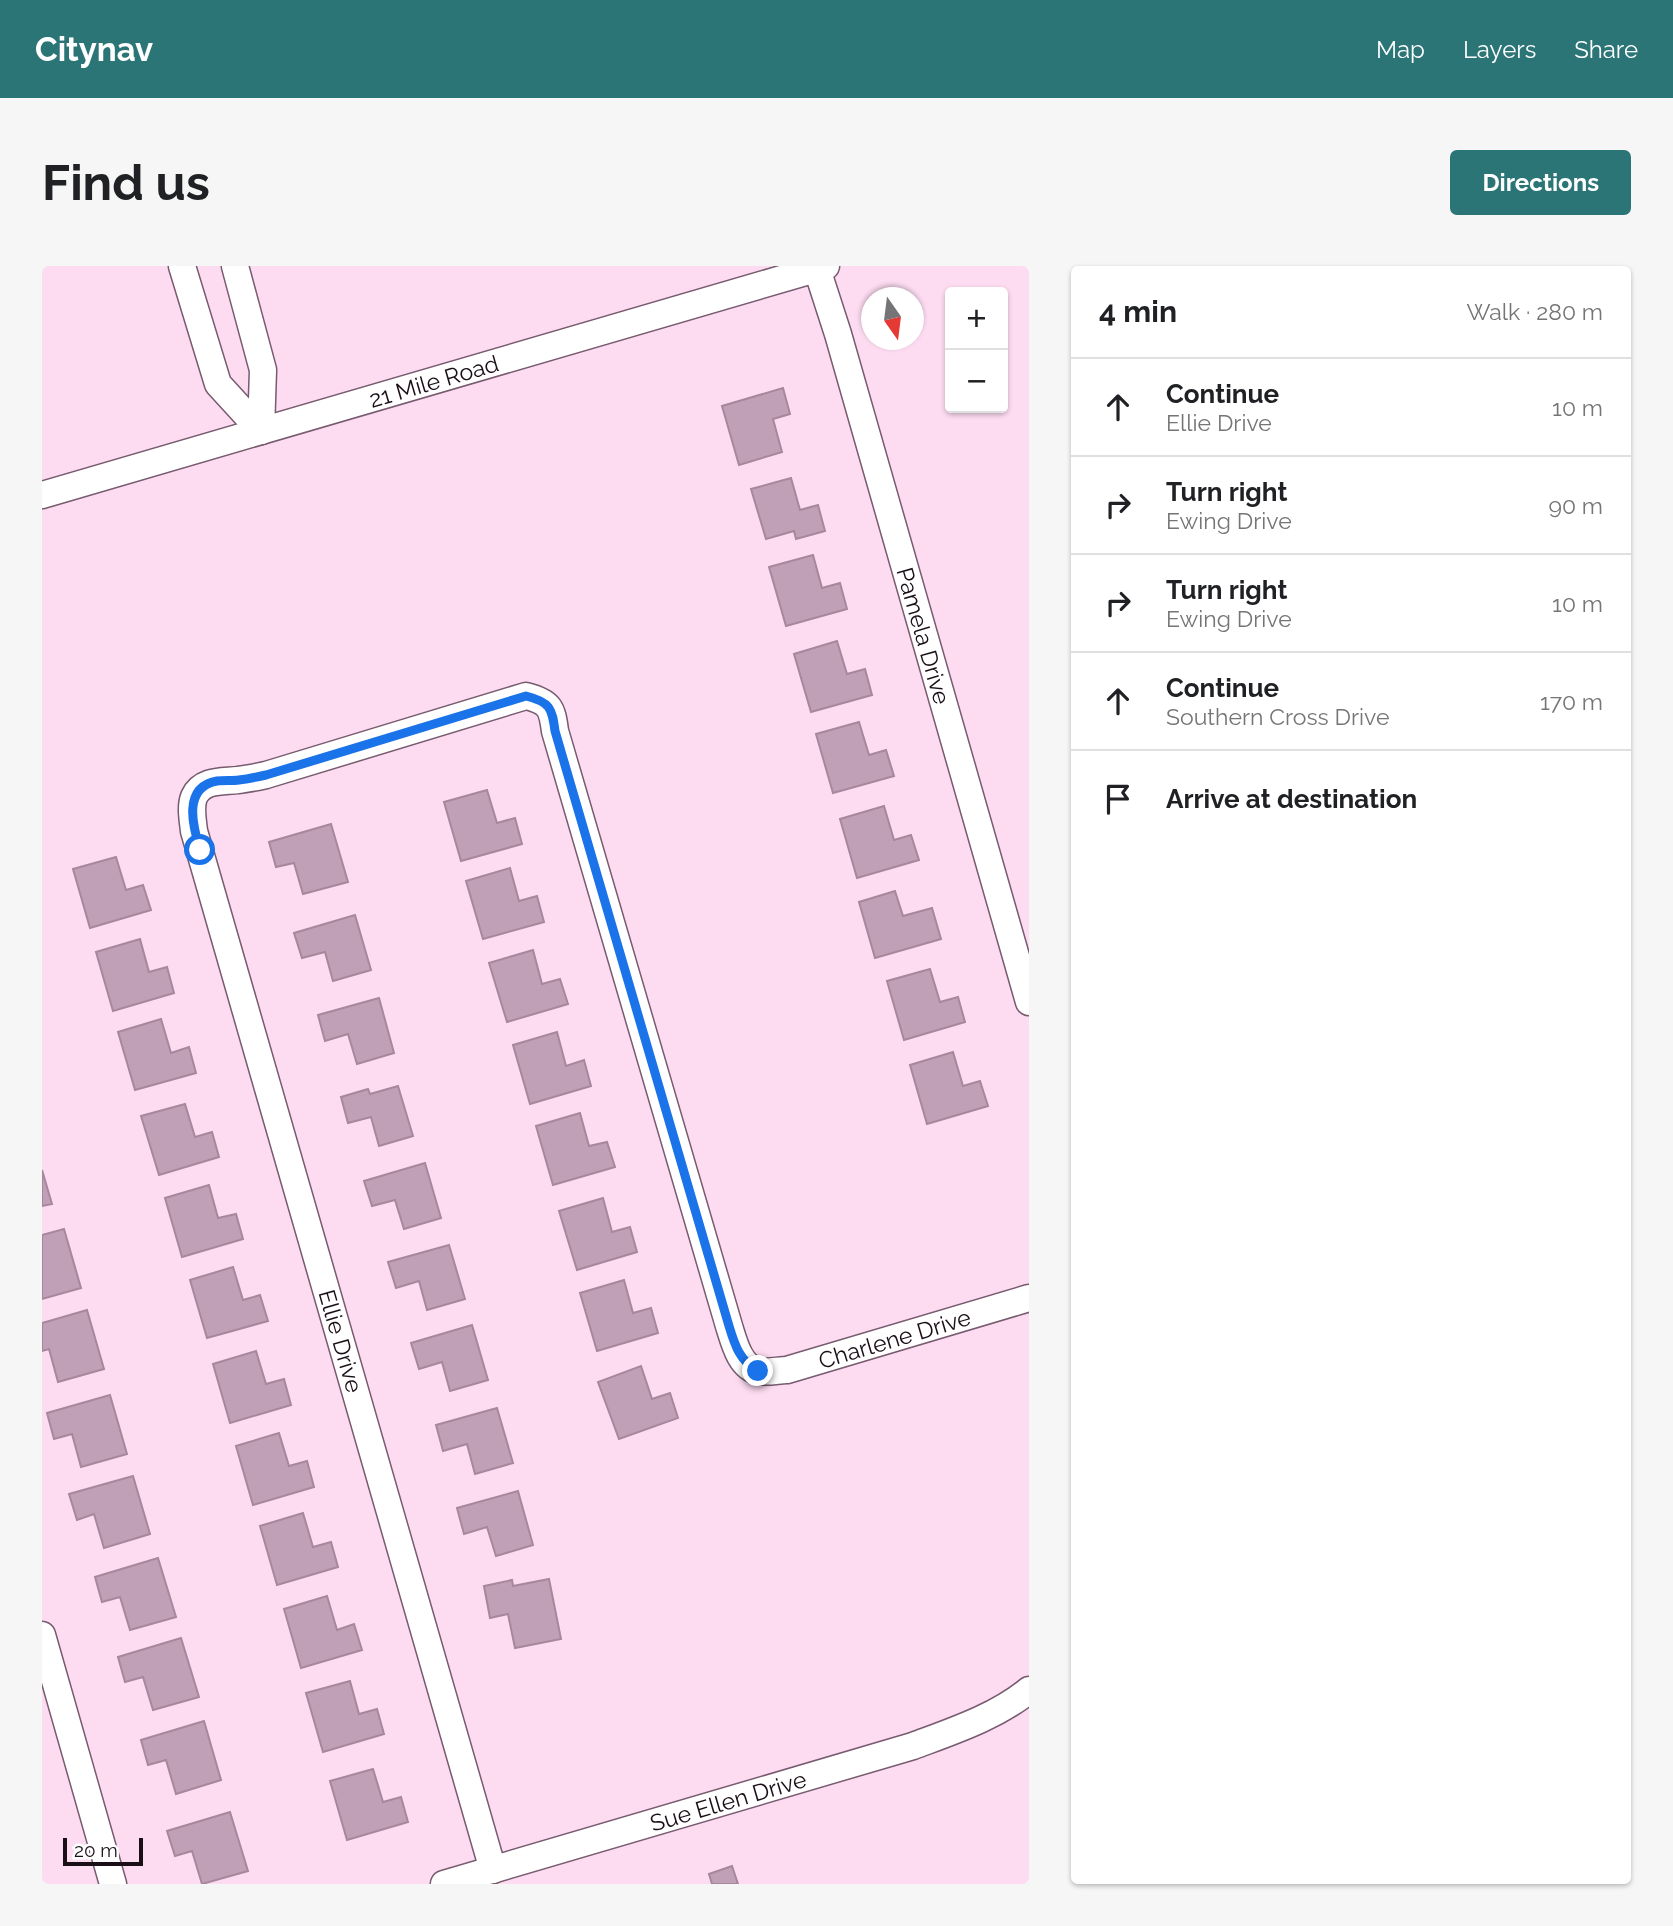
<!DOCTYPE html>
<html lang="en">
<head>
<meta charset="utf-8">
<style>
	body { margin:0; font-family:Raleway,sans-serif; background:#f6f6f6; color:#202124 }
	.controls { position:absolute; right:21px; top:21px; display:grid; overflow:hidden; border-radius:7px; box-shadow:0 2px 5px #0004 }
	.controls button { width:63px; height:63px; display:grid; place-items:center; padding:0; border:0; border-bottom:2px solid #e0e0e0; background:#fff; color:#202124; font:35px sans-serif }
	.compass { position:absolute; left:819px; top:21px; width:63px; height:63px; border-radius:50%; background:#fff; box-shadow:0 2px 5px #0004; rotate:166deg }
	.scale { position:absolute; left:21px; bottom:18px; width:80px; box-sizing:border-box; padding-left:7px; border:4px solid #1a0f17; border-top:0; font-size:19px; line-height:24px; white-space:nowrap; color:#1a0f17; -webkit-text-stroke:5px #fff; paint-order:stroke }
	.stop { position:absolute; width:21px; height:21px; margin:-16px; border:5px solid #1a73e8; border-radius:50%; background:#fff }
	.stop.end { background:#1a73e8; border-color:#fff; box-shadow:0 2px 7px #0008 }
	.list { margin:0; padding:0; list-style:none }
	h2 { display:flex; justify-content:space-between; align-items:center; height:91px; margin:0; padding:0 28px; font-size:30px }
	h2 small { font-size:23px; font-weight:400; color:#757577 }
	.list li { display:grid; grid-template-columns:46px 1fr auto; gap:21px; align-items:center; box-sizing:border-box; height:98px; padding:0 28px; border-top:2px solid #e0e0e0 }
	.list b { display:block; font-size:26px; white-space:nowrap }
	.list p { margin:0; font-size:23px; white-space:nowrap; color:#757577 }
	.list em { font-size:23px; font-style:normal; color:#757577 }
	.icon { flex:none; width:38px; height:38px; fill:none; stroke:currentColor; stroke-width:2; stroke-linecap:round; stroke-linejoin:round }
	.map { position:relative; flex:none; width:987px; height:1618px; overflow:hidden; border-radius:7px }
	header { display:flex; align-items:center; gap:42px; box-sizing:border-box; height:98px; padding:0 35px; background:#2b7577; color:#fff }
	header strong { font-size:33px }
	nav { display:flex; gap:38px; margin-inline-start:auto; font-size:24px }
	.intro { display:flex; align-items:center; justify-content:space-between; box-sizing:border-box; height:168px; padding:0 42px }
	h1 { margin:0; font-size:49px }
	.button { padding:18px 32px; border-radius:7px; background:#2b7577; color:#fff; font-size:24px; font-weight:700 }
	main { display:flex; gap:42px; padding:0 42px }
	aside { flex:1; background:#fff; border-radius:7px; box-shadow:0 2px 5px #0004 }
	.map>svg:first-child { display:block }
	.building { fill:#c0a0b6; stroke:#a6879c; stroke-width:2 }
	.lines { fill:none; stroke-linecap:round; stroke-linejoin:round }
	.minor-casing { stroke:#775b6f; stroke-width:29 }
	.minor { stroke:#fff; stroke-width:26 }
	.route { stroke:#1a73e8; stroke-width:9 }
	.labels { text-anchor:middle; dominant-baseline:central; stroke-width:6; stroke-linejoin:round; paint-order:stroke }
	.street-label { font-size:23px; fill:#1a0f17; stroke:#fff }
</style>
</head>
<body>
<header>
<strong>Citynav</strong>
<nav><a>Map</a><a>Layers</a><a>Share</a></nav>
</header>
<div class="intro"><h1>Find us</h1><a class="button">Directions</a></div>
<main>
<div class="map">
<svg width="987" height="1618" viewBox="0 0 987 1618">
	<rect width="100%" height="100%" fill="#fddcf2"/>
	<!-- building -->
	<g class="building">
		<polygon points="741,122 748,148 731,153 740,186 697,199 680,140"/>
		<polygon points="749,212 758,244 776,239 783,265 754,273 752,265 724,273 709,223"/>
		<polygon points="771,289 780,322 798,317 805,343 744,360 727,301"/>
		<polygon points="795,375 805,408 823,403 830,429 769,446 752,388"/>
		<polygon points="817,456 827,489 844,484 852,510 791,527 774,468"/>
		<polygon points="445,524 455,557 473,552 480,578 419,595 402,536"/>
		<polygon points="842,540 852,574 869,569 877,594 815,612 798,553"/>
		<polygon points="289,558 306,616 261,628 252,597 234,601 227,576"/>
		<polygon points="74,591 84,624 101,619 109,644 48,662 31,603"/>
		<polygon points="468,602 477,635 495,630 502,656 441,673 424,615"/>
		<polygon points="853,625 861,650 890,642 899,673 833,692 817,636"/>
		<polygon points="313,649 329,704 291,715 283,686 260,692 252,667"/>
		<polygon points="98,673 107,706 125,701 132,727 71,745 54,686"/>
		<polygon points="491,684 500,718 518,713 526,738 465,756 447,697"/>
		<polygon points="888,703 898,736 916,731 923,756 862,774 845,715"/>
		<polygon points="337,732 352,787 315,798 306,768 283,775 276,749"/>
		<polygon points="119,753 129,787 147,781 154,807 93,824 76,766"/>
		<polygon points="515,766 524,800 542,794 549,820 488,838 471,779"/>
		<polygon points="911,786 921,820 938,815 946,840 885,858 868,799"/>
		<polygon points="356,820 371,870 337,880 329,851 306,857 299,831 326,823 328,828"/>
		<polygon points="143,838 153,871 170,866 177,891 117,909 99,850"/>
		<polygon points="538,847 547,880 565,876 573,901 511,919 494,860"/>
		<polygon points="383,897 399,952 362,963 353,934 330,940 322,915"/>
		<polygon points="0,904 10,938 0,940"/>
		<polygon points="167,919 176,952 194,948 201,973 140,991 123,932"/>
		<polygon points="561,932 570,966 588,961 595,986 535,1004 517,945"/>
		<polygon points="22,963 39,1022 0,1033 0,969"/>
		<polygon points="407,979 423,1033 385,1044 377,1015 354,1022 346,996"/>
		<polygon points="191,1001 201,1034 218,1029 226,1055 165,1072 148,1014"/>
		<polygon points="582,1014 591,1047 609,1042 616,1067 555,1085 538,1027"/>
		<polygon points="45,1044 62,1103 16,1116 7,1083 0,1085 0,1057"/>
		<polygon points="430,1059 446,1114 408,1125 400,1096 377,1103 369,1077"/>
		<polygon points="214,1085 224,1118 242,1113 249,1139 188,1157 171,1098"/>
		<polygon points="599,1100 610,1133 628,1127 636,1152 577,1173 556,1116"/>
		<polygon points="68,1129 85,1188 39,1201 30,1168 12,1173 5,1147"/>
		<polygon points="455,1142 471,1197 433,1208 425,1178 401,1185 394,1159"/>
		<polygon points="237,1167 247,1200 265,1195 272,1221 211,1239 194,1180"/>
		<polygon points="91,1210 108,1268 62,1282 52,1248 35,1254 27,1228"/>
		<polygon points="476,1225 491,1279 454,1290 445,1261 422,1268 415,1242"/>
		<polygon points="261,1247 271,1281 289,1276 296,1301 235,1319 218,1260"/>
		<polygon points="116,1292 134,1351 88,1364 78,1331 60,1336 53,1311"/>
		<polygon points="507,1313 519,1373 473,1382 466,1348 448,1352 442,1320 470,1314 471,1320"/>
		<polygon points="285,1330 295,1364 312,1358 320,1384 259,1402 242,1343"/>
		<polygon points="139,1372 157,1431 111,1444 101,1411 83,1416 76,1391"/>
		<polygon points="308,1415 317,1448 335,1443 342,1468 281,1486 264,1427"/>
		<polygon points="162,1455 179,1514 134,1528 124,1494 106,1499 99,1474"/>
		<polygon points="331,1503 341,1536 359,1531 366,1556 305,1574 288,1515"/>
		<polygon points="188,1546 206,1605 160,1618 150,1585 133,1590 125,1565"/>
		<polygon points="690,1600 696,1618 670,1618 667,1608"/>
	</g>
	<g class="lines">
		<defs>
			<g id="minor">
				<polyline points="140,0 176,118 219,165"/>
				<polyline points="193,0 221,104 219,165"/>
				<path id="s1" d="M775 3 796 68 987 736"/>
				<path id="s2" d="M0 229 784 0"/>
				<polyline points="0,1369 71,1618"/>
				<path id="s3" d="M451 1604 152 565C151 555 148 541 152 531 160 513 181 516 196 514 206 513 215 511 224 509L484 430C508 436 510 442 513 465L687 1060C692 1076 698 1102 717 1105 725 1107 737 1104 745 1104L987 1032"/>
				<path id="s4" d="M402 1618 871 1480C911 1465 954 1451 987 1424"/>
			</g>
		</defs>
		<!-- minor casing -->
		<use href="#minor" class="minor-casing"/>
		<!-- minor -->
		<use href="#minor" class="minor"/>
	</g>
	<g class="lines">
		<!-- route -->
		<path class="route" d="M158 584C151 561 140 521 175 515 182 514 190 515 197 514 206 513 215 511 224 509L484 430C508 436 510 442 513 465L687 1060C693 1080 698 1095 716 1105"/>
	</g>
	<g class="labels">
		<!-- street labels -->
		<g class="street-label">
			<text stroke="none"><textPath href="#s2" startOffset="408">21 Mile Road</textPath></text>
			<text stroke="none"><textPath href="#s1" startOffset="382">Pamela Drive</textPath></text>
			<text stroke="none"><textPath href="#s3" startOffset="2333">Charlene Drive</textPath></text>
			<text transform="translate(299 1075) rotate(74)">Ellie Drive</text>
			<text stroke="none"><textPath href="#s4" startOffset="296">Sue Ellen Drive</textPath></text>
		</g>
	</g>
</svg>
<div class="controls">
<button>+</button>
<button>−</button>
</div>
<svg class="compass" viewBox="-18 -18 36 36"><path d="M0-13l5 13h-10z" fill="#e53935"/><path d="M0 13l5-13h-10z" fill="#757577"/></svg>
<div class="scale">20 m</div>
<div class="stop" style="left:158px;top:584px"></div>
<div class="stop end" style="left:716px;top:1105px"></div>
</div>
<aside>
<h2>4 min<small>Walk · 280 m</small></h2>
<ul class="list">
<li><svg class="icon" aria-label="ahead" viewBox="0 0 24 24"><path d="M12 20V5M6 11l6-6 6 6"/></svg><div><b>Continue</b><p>Ellie Drive</p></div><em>10 m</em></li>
<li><svg class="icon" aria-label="right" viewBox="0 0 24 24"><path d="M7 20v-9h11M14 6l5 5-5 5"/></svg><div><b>Turn right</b><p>Ewing Drive</p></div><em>90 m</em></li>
<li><svg class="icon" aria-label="right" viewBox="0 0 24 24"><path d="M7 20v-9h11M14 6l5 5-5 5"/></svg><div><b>Turn right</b><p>Ewing Drive</p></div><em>10 m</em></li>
<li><svg class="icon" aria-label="ahead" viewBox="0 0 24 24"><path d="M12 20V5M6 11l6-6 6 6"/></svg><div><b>Continue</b><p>Southern Cross Drive</p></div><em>170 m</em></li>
<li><svg class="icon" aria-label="arrive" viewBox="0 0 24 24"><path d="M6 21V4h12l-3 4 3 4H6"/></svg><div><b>Arrive at destination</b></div></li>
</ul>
</aside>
</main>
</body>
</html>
